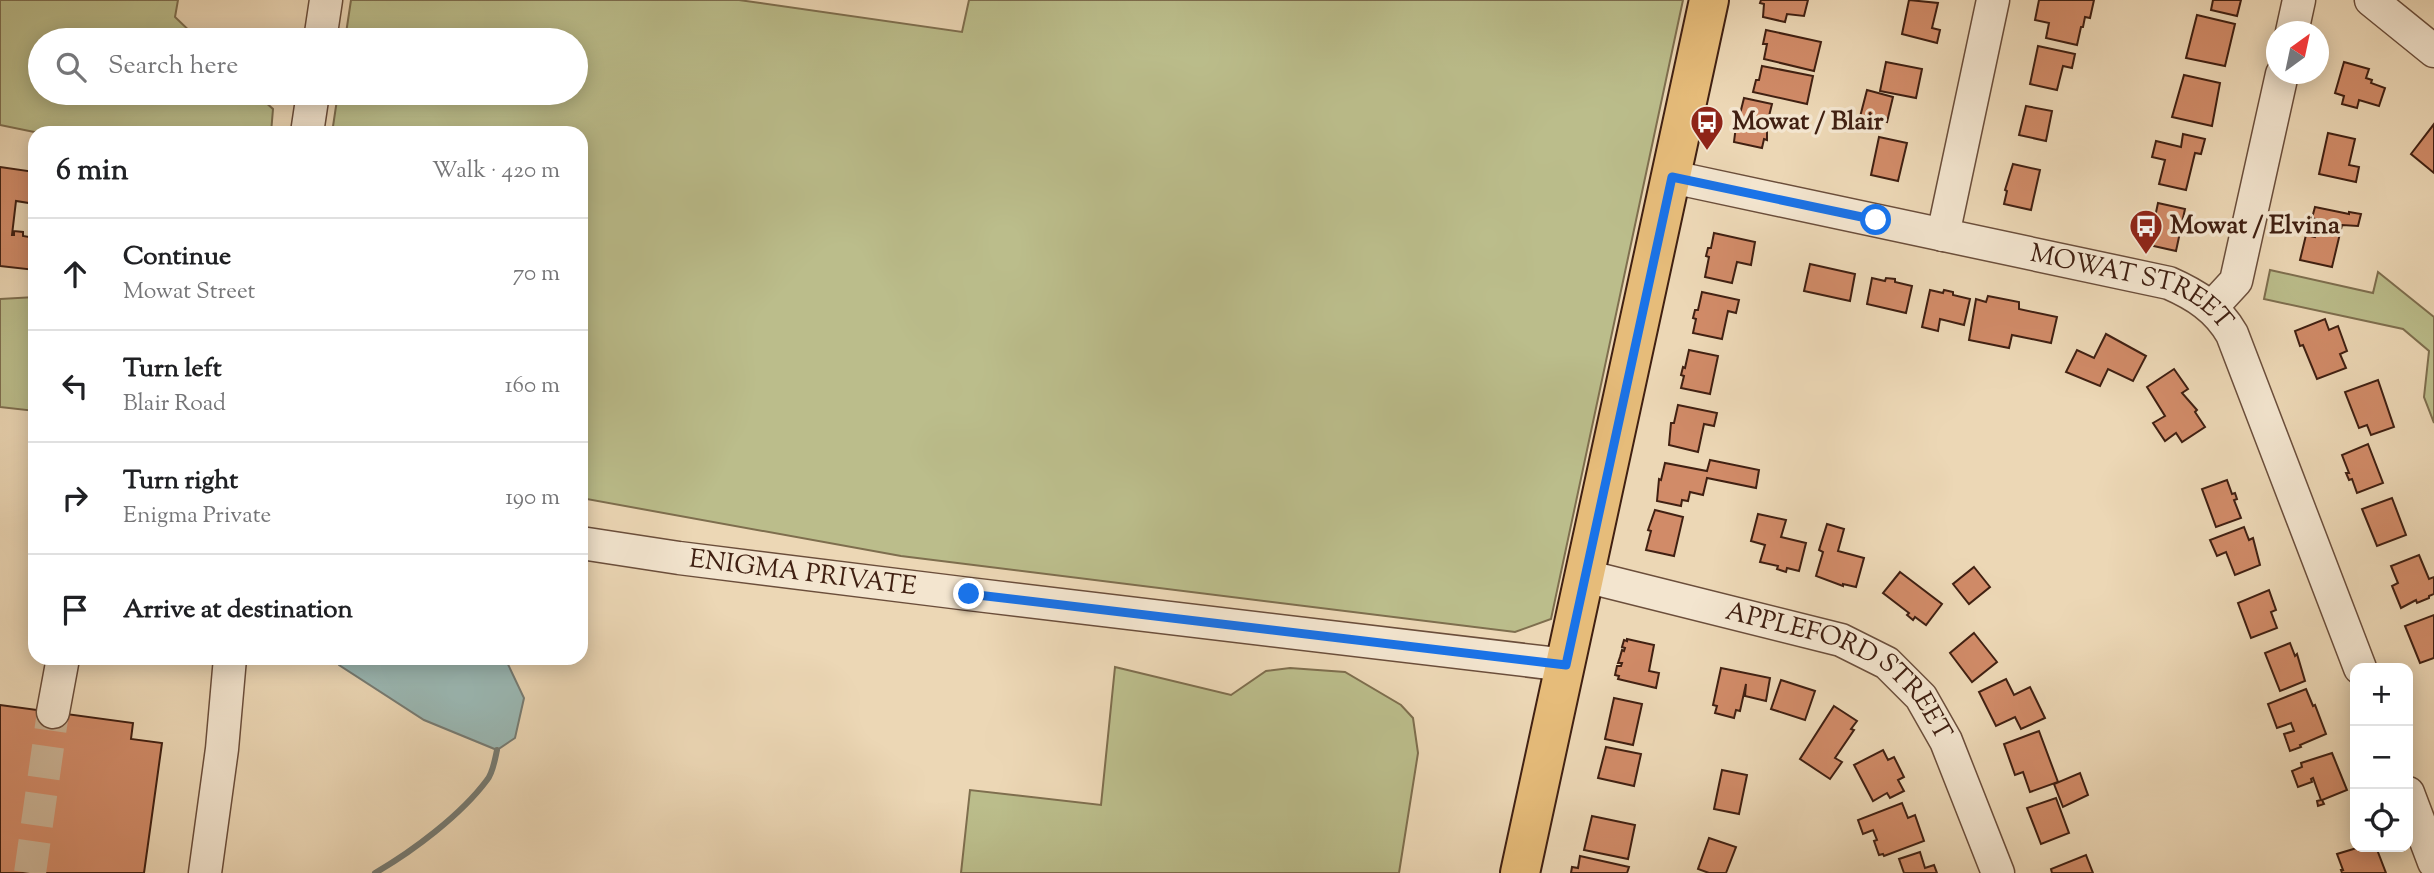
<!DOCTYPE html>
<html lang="en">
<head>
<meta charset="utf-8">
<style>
	body { margin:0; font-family:"Sorts Mill Goudy",serif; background:#f6f6f6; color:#202124 }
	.controls { position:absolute; right:21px; bottom:21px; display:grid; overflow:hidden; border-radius:14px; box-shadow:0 4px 18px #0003 }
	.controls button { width:63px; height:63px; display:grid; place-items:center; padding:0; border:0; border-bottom:2px solid #e0e0e0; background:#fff; color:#202124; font:35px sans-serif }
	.compass { position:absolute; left:2266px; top:21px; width:63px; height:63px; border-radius:50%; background:#fff; box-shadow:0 4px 18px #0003; rotate:33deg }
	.stop { position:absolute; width:21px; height:21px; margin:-16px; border:5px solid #1a73e8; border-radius:50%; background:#fff }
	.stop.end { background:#1a73e8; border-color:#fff; box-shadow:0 2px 7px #0008 }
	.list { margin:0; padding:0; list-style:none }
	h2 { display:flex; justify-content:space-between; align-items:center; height:91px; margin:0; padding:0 28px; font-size:30px }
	h2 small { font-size:23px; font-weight:400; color:#757577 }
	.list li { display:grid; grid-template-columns:46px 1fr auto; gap:21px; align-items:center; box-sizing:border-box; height:112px; padding:0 28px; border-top:2px solid #e0e0e0 }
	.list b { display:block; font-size:26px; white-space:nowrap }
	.list p { margin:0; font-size:23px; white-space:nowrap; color:#757577 }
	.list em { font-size:23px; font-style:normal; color:#757577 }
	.icon { flex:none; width:38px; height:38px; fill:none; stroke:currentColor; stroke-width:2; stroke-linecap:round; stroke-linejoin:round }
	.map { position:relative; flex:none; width:2434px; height:873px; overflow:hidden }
	.search { position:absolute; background:#fff; box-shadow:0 4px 18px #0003; left:28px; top:28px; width:560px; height:77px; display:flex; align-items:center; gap:18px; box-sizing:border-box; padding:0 24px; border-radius:38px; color:#757577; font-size:26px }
	.panel { position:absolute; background:#fff; box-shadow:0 4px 18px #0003; left:28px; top:126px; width:560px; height:539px; border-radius:21px }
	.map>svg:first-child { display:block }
	.green { fill:#bbbd8b; stroke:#7e6e4e; stroke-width:2 }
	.water { fill:#9ab8b4; stroke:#767b73; stroke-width:2 }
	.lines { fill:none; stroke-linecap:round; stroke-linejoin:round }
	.stream { stroke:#767b73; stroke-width:6 }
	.building { fill:#d18b68; stroke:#402012; stroke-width:2 }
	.minor-tunnel { stroke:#cab294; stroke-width:32; stroke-dasharray:32 16; stroke-linecap:butt }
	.minor-casing { stroke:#6b4e3b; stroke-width:35 }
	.major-casing { stroke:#402012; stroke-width:42 }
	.minor { stroke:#f3e5cf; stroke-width:32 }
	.major { stroke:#e6bc7a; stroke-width:38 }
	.route { stroke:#1a73e8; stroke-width:9 }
	.labels { text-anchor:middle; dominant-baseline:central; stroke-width:7; stroke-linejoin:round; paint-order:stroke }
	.poi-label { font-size:26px; font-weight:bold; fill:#402012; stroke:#f3e5cf; text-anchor:start }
	.street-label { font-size:26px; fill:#402012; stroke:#f3e5cf }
</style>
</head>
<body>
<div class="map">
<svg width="2434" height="873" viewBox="0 0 2434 873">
	<rect width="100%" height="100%" fill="#ecd7b5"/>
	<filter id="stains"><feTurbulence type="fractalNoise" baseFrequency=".00286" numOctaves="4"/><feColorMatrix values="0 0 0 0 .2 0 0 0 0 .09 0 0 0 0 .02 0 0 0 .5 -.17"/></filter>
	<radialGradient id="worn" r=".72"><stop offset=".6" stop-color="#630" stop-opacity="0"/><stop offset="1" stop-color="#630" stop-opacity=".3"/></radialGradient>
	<!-- green -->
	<g class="green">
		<polygon points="0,0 178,0 175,17 199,40 40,40 40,93 255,93 273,109 271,133 39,133 0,125"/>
		<polygon points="351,0 739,0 962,32 969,0 1683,0 1551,619 1515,632 901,556 581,498 581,133 332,133 338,93 576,93 576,40 345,40"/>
		<polygon points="2270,270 2373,293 2378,272 2434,317 2434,423 2424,397 2429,351 2403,329 2264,299"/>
		<polygon points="35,297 35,411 0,407 0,299"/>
		<polygon points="1115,667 1231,695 1266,671 1290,668 1345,672 1401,705 1413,718 1418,753 1399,873 961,873 970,790 1101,805"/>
	</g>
	<!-- water -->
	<polygon class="water" points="335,658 505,658 524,698 515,738 497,750 424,720 339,665"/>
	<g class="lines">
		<!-- stream -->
		<path class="stream" d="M375 873C413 851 461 815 487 780 493 773 495 759 497 750"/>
	</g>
	<!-- building -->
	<g class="building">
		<polygon points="1761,0 1808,0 1804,16 1787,14 1785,22 1763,17 1764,4 1760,3"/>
		<polygon points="1909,0 1938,3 1932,28 1940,30 1937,43 1902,34"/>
		<polygon points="2039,0 2094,0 2090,18 2085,17 2083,27 2081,27 2077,45 2046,38 2049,23 2035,20"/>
		<polygon points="2213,0 2241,0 2237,16 2211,10"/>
		<polygon points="2197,15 2235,24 2225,66 2186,58"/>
		<polygon points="1766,30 1821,42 1814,71 1764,59 1767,44 1763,44"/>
		<polygon points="2038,46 2075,54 2072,68 2063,66 2057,90 2030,84"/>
		<polygon points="1886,62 1922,69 1916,98 1880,91"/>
		<polygon points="2344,62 2369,69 2366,78 2372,80 2371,83 2385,88 2379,106 2359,100 2357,108 2342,104 2344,96 2335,93"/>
		<polygon points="1762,66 1813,76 1807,104 1753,92 1756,80 1759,80"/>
		<polygon points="2184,75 2220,83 2212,126 2172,117"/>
		<polygon points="1867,90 1893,97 1887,122 1860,117"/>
		<polygon points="1744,98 1772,104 1769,116 1779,118 1777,129 1767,127 1767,140 1764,139 1762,148 1734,142 1737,118 1739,118"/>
		<polygon points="2026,106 2052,111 2046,141 2019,135"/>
		<polygon points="2434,124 2434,173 2411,154"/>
		<polygon points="2328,133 2355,139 2349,165 2359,167 2356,182 2319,174"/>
		<polygon points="2183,134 2205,139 2201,154 2195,153 2186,190 2159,184 2165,160 2152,157 2156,141 2181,147"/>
		<polygon points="1879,137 1907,143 1898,181 1871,175"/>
		<polygon points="2013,164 2040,170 2031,210 2004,204 2007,191 2005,190"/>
		<polygon points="0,167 35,172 35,204 16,201 12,235 14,235 14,231 23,232 23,236 35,238 35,270 0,266"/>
		<polygon points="2158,203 2185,209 2176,251 2149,245"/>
		<polygon points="2315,207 2349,214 2349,212 2361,214 2358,226 2342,225 2332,267 2300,260 2306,235 2315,237 2317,231 2320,232 2322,221 2312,218"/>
		<polygon points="1714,233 1755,242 1751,265 1737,262 1732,283 1705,277 1709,257 1706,256 1708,248 1711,248"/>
		<polygon points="1810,264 1855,274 1850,301 1804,291"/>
		<polygon points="1872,278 1885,281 1886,278 1895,279 1895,282 1912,286 1906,313 1867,304"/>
		<polygon points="1930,290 1943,293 1944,290 1953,292 1953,295 1970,299 1964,325 1940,319 1938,331 1922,327"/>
		<polygon points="1702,292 1739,300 1736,313 1728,311 1722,339 1693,333 1696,319 1693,318 1695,310 1698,310"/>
		<polygon points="1988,296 2019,302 2019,309 2057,317 2051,343 2012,335 2009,348 1969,340 1976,299 1986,302"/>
		<polygon points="2325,319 2329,330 2338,326 2347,351 2340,354 2346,368 2317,379 2303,345 2300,346 2295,331"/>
		<polygon points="2106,334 2146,356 2133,381 2108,369 2100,386 2066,372 2077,350 2094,358"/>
		<polygon points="1689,350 1718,356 1710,394 1681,388 1684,376 1681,375 1683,367 1685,368"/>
		<polygon points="2174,369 2188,389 2182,393 2197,410 2195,412 2205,427 2182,442 2176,433 2165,441 2153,423 2165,416 2147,387"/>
		<polygon points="2378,380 2394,427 2371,435 2367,425 2359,428 2345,392"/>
		<polygon points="1678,405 1717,413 1714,426 1704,424 1698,452 1669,445 1671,423 1674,423"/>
		<polygon points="2368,444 2383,483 2357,493 2352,479 2349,480 2346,473 2349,473 2342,455"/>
		<polygon points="1710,460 1759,470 1756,488 1707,478 1703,495 1690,492 1688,501 1682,500 1681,506 1657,501 1659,479 1661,480 1665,463 1707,471"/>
		<polygon points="2227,480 2232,494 2235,493 2237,499 2234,500 2241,518 2216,527 2202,489"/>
		<polygon points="2392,498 2406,535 2377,546 2362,509"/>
		<polygon points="1655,510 1683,517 1674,556 1646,550 1651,531 1648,530"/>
		<polygon points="1758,514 1786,520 1781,537 1806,543 1799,571 1787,568 1786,572 1777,569 1778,566 1760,562 1765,545 1751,541"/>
		<polygon points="1827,524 1844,529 1838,551 1864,558 1856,587 1843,584 1843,586 1816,576 1823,552 1819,550"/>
		<polygon points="2244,527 2249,540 2253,538 2260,565 2235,575 2226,552 2217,556 2210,540"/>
		<polygon points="2419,555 2429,579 2434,577 2434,594 2429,596 2429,598 2417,603 2416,600 2401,608 2392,586 2398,583 2391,566"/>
		<polygon points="1974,567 1990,587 1969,604 1953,584"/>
		<polygon points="1900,572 1942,604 1926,625 1915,617 1913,620 1907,615 1909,613 1883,593"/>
		<polygon points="2269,590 2276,610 2271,612 2277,628 2251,638 2238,603"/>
		<polygon points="2434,615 2434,658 2420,663 2405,626"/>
		<polygon points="1974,633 1997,662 1972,682 1950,653"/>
		<polygon points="1627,639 1654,645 1649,671 1659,673 1656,688 1618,679 1619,676 1615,675 1617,666 1621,666 1622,663 1618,663 1620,657 1622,650 1624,651 1625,648 1622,647 1624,640 1627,641"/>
		<polygon points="2290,643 2295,656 2297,654 2305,681 2280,691 2265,653"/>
		<polygon points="1721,668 1770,678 1766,701 1745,696 1746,684 1740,711 1736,710 1734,718 1715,713 1717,706 1713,705"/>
		<polygon points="2006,679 2014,695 2030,687 2045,718 2021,729 2015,717 1996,726 1979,692"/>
		<polygon points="1781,680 1815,691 1805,720 1771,709"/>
		<polygon points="2306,689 2313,706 2315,705 2326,734 2300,745 2301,747 2290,751 2284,734 2294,731 2291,723 2277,728 2268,704"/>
		<polygon points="1614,698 1642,704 1633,745 1605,739"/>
		<polygon points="0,705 133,723 131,739 162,743 144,873 0,873"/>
		<polygon points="1834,706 1857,721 1851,729 1854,730 1835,758 1842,762 1830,779 1800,759"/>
		<polygon points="2039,731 2058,782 2030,792 2023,772 2015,775 2004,744"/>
		<polygon points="1606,747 1641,754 1634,786 1598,778"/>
		<polygon points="1883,750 1888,760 1894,757 1904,777 1898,780 1904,791 1890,798 1887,793 1873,801 1854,765"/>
		<polygon points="2332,753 2347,790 2322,800 2324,804 2318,806 2317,801 2321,800 2313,778 2311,779 2312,782 2298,787 2292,771 2302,767 2301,763"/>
		<polygon points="1722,770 1747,775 1739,814 1714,809"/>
		<polygon points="2080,773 2088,795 2063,807 2054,784"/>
		<polygon points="2056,798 2069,833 2041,844 2027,808"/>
		<polygon points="1902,803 1908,818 1915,815 1924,841 1884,856 1883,854 1879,855 1874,841 1877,840 1873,830 1863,834 1858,820"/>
		<polygon points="1592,816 1635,825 1628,859 1584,850"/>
		<polygon points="1709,838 1736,847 1726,873 1709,873 1698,869"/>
		<polygon points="2360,847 2376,847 2386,873 2342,873 2341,870 2343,870 2337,854"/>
		<polygon points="1920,852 1925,868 1934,865 1937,873 1904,873 1899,859"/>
		<polygon points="2086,855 2093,873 2052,873 2051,869"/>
		<polygon points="1580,856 1629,867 1627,873 1571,873 1572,867 1578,868"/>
	</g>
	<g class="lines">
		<!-- minor-tunnel -->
		<polyline class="minor-tunnel" points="30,873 53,712"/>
		<defs>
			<g id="minor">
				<polyline points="2371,0 2434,51"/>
				<polyline points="2292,32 2299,0"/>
				<polyline points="320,40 326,0"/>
				<polyline points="307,133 313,93"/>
				<path id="s1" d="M1672 177 2169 283C2196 295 2217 308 2232 334L2360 668"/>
				<polyline points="1943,235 1993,0"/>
				<polyline points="2212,307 2236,281 2282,74"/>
				<path id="s2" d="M581 543 679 558 969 594 1566 665"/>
				<path id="s3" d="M1585 576 1841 640 1887 663 1921 697 1946 741 1998 873"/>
				<polyline points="53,712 63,658"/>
				<polyline points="2408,793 2434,862"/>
				<polyline points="205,873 222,749 230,658"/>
			</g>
			<polyline id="major" points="1520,873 1709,0"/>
		</defs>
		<!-- minor casing -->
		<use href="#minor" class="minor-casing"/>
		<!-- major casing -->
		<use href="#major" class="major-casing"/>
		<!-- minor -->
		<use href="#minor" class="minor"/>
		<!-- major -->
		<use href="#major" class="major"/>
	</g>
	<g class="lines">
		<!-- route -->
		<polyline class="route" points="969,594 1566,665 1672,177 1876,220"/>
	</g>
	<!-- icons -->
	<defs>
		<symbol id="bus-pin" viewBox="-11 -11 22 30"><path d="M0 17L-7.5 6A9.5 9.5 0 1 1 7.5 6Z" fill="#8f2418" stroke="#f3e5cf"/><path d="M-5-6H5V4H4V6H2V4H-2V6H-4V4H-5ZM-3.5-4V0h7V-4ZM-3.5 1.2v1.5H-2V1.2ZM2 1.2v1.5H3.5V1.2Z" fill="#fff"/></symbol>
	</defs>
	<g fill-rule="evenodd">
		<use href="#bus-pin" x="1688" y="103" width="38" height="52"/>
		<use href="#bus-pin" x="2127" y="207" width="38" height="52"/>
	</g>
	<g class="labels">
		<!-- poi labels -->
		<g class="poi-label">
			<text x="1732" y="122">Mowat / Blair</text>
			<text x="2170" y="226">Mowat / Elvina</text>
		</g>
		<!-- street labels -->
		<g class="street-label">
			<text stroke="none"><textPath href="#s1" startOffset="474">MOWAT STREET</textPath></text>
			<text stroke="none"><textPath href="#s2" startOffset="224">ENIGMA PRIVATE</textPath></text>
			<text stroke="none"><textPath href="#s3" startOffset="278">APPLEFORD STREET</textPath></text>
		</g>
	</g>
	<rect width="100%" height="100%" filter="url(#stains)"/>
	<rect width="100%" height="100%" fill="url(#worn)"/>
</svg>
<div class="controls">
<button>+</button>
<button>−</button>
<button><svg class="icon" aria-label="locate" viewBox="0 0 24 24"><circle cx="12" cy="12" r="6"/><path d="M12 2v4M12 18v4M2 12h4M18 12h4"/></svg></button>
</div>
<svg class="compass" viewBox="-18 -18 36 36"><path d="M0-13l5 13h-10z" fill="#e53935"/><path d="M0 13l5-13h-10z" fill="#757577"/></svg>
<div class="stop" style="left:1876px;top:220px"></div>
<div class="stop end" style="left:969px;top:594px"></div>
<div class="search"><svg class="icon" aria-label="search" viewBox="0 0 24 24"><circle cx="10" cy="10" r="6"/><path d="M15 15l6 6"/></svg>Search here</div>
<section class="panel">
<h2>6 min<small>Walk · 420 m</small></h2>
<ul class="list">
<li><svg class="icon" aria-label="ahead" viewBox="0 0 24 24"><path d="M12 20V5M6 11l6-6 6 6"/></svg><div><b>Continue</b><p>Mowat Street</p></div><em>70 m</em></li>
<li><svg class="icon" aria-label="left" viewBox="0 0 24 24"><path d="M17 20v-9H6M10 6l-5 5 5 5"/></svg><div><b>Turn left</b><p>Blair Road</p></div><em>160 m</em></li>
<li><svg class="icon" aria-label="right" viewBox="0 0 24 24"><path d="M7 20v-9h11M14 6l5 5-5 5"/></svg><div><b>Turn right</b><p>Enigma Private</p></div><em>190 m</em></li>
<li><svg class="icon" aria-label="arrive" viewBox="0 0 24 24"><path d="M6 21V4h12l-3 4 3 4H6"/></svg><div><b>Arrive at destination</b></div></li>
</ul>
</section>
</div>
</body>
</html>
